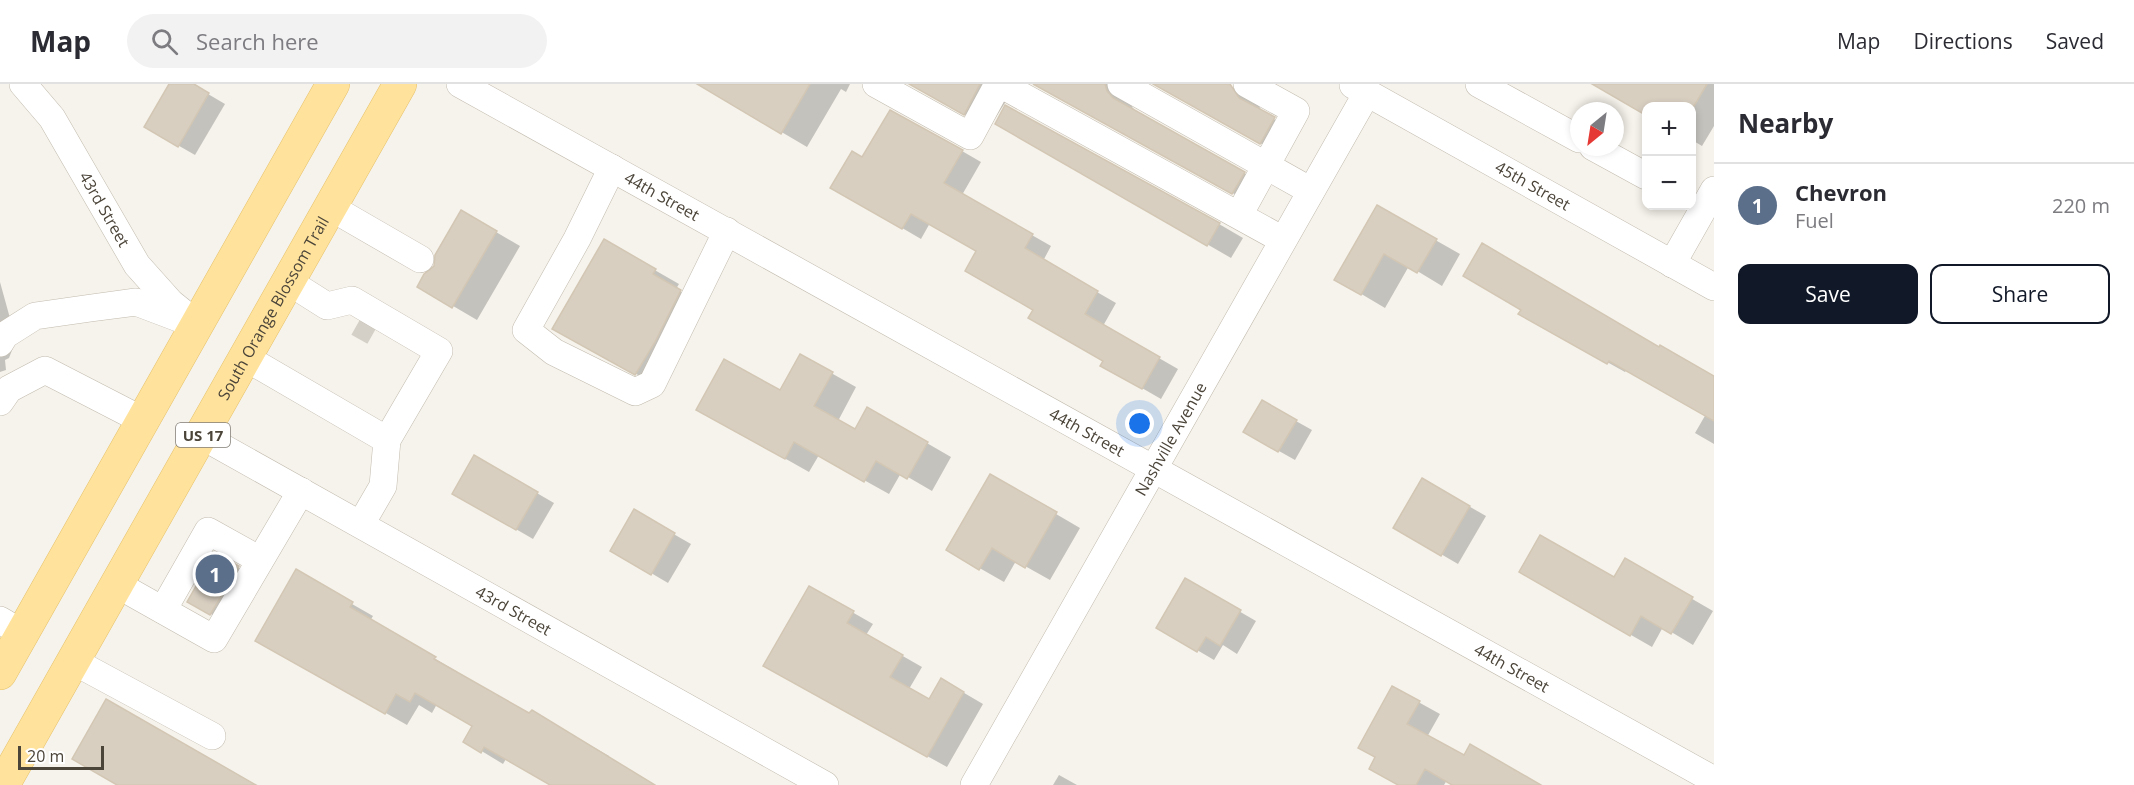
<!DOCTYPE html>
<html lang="en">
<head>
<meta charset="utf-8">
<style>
	body { margin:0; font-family:"Open Sans",sans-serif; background:#f2f2f3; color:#2b2b33 }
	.controls { position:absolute; right:18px; top:18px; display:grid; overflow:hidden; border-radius:12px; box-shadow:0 3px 9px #0003 }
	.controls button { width:54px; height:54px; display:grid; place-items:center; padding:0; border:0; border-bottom:2px solid #e1e1e2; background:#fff; color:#2b2b33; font:30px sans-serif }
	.compass { position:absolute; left:1570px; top:18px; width:54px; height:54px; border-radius:50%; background:#fff; box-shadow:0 3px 9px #0003; rotate:210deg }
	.scale { position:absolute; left:18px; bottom:15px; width:86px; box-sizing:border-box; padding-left:6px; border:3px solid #4b4439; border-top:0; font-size:16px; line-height:21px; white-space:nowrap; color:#4b4439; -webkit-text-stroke:4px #fff; paint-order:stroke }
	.you { position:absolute; left:1140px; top:340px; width:21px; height:21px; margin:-15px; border:4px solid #fff; border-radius:50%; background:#1a73e8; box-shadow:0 0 0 9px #1a73e833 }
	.badge { display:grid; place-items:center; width:39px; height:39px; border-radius:50%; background:#111827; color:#fff; font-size:20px; font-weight:700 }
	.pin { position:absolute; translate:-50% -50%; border:3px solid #fff; box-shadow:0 2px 6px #0006 }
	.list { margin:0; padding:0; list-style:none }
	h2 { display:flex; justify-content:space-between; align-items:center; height:78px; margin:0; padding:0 24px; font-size:26px }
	h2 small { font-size:20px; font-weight:400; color:#7c7c81 }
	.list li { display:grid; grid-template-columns:39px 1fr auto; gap:18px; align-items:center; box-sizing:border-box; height:84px; padding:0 24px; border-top:2px solid #e1e1e2 }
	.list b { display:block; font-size:22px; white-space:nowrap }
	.list p { margin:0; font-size:20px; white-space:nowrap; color:#7c7c81 }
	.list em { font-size:20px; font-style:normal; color:#7c7c81 }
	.actions { display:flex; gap:12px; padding:18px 24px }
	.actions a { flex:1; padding:14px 0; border:2px solid #111827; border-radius:12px; text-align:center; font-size:21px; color:#111827 }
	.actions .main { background:#111827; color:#fff }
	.icon { flex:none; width:33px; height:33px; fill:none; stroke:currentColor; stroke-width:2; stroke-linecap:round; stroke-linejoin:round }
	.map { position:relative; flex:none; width:1714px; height:701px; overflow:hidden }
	header { display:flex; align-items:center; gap:36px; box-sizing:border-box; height:84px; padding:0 30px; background:#fff; border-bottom:2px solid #e1e1e2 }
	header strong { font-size:28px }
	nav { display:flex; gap:33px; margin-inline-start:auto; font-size:21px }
	.search { width:420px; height:54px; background:#f2f2f3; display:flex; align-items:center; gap:15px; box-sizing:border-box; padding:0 21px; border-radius:33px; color:#7c7c81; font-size:22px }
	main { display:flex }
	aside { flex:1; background:#fff }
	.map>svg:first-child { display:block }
	.shadow { fill:#0003 }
	.building { fill:#d8cfc1; stroke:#d3c7b4; stroke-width:1.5 }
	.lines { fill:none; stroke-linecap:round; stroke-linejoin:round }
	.minor-tunnel { stroke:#d4d0c8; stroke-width:27; stroke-dasharray:27 14; stroke-linecap:butt }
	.minor-casing { stroke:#c2bbae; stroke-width:28 }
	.major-casing { stroke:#e6c16a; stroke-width:34 }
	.minor { stroke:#fff; stroke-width:27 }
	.major { stroke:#ffe39c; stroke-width:33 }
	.labels { text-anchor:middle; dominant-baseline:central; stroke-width:5; stroke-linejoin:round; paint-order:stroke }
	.shield { fill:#fff; stroke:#817c74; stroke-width:1.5 }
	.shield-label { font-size:15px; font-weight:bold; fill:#4b4439 }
	.street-label { font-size:16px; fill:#4b4439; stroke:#fff }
</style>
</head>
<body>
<header>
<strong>Map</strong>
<div class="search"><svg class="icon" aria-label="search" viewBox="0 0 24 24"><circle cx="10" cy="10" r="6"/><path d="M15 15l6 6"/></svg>Search here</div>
<nav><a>Map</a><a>Directions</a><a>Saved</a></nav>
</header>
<main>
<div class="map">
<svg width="1714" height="701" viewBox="0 0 1714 701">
	<rect width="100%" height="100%" fill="#f6f3ec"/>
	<!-- shadow -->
	<g class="shadow">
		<polygon points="171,0 191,0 225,20 195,71 146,43"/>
		<polygon points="710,0 850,0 846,8 841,5 807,63 707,4"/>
		<polygon points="910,0 1017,0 989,44"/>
		<polygon points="1034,0 1139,0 1132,7 1132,23 1138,29 1269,103 1258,123"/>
		<polygon points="1155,0 1227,0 1256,17 1263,29 1299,49 1285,73"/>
		<polygon points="1595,0 1714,0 1714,42 1702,62 1692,56 1692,22 1646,22"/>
		<polygon points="997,39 1219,140 1243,154 1231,174"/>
		<polygon points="962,67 981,78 962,111 1051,162 1043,177 1116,219 1103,242 1178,285 1161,315 1102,281 1105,277 1035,225 978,167 930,139 921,155 832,103 863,75"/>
		<polygon points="1377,123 1460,170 1442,202 1409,182 1385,224 1336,195"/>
		<polygon points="462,128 520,162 477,236 419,202 435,183"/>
		<polygon points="604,157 679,200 676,205 704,221 660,303 578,258"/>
		<polygon points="0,198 16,256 9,274 5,276 6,286 0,288"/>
		<polygon points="1537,239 1714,313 1714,360 1695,349 1706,330 1627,285 1625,288"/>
		<polygon points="801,272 856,303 838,337 855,347 868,325 951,373 932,407 901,389 889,410 819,371 809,388 722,339 780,308"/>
		<polygon points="1262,318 1312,346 1295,376 1245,348"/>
		<polygon points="475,373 554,419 533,455 454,409"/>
		<polygon points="991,392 1080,444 1050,496 1016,477 1004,498 948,466"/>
		<polygon points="1423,396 1486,432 1458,480 1396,444"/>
		<polygon points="635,428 691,460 668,499 612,466"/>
		<polygon points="216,471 254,493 227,539 189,518"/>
		<polygon points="1625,476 1713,527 1693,561 1663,543 1652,563 1521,488 1614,495"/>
		<polygon points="296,488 373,532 370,537 456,587 455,589 530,631 532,628 609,672 607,675 652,701 550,701 506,675 503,680 465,657 474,641 437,620 432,629 419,621 407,641 257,556"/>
		<polygon points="1185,496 1256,537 1237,570 1223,561 1214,576 1158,543"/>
		<polygon points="810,504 873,540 866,551 922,583 909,605 930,617 942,596 983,620 947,683 784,593"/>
		<polygon points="1393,604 1440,630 1427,653 1464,673 1471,662 1538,701 1455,701 1447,696 1444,701 1400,701 1371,685 1377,673"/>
		<polygon points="1059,691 1077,701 1053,701"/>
	</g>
	<!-- building -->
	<g class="building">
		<polygon points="169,0 194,0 209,9 178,63 144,43"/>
		<polygon points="697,0 810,0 781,50"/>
		<polygon points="909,0 980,0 964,31"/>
		<polygon points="1033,0 1105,0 1107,7 1113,14 1245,88 1232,110"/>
		<polygon points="1153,0 1230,0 1239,14 1275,33 1260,60"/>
		<polygon points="1592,0 1707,0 1694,22 1647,22 1647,32"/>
		<polygon points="1005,21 1220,139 1207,162 995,40"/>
		<polygon points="890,26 963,66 944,99 1033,150 1025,164 1098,207 1085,230 1160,273 1142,305 1100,282 1103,277 1028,234 1033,226 965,187 976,167 911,130 902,145 830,104 852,67 862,73"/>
		<polygon points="1377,121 1437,155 1417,189 1384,170 1361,211 1334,196"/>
		<polygon points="461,126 497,147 452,224 417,203 424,190 434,182 435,171"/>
		<polygon points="604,155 656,185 653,190 681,206 655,258 635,291 552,245"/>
		<polygon points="1482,159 1659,263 1660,261 1714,292 1714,337 1609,277 1607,280 1518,230 1521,226 1463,192"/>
		<polygon points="800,270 833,288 814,322 855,345 867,323 928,358 907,395 876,377 864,398 794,358 785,375 696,326 724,275 780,306"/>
		<polygon points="1262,316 1297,336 1278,368 1243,348"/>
		<polygon points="474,371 538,408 516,446 452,410"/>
		<polygon points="990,390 1057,428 1025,484 992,464 979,486 946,466"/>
		<polygon points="1422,394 1470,422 1441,472 1393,444"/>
		<polygon points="634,425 675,449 651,491 610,467"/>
		<polygon points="1540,451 1614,493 1625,474 1693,513 1671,550 1641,532 1630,552 1519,488"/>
		<polygon points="215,469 239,482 210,531 187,518"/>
		<polygon points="296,485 353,518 350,523 436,573 434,575 529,629 532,626 655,701 550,701 484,663 481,669 463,658 472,642 415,609 410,618 396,610 385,630 255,557"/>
		<polygon points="1185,494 1241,526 1220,562 1206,553 1197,568 1156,544"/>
		<polygon points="809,502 854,527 847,539 903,571 890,593 929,615 941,594 964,608 927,673 763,582"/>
		<polygon points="1392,602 1420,617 1407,640 1464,671 1470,660 1541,701 1452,701 1425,685 1416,701 1398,701 1369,685 1375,673 1358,664"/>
		<polygon points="106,615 256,701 117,701 72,675"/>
	</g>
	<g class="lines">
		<!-- minor-tunnel -->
		<g class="minor-tunnel">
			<polyline points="358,239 374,248"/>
			<polyline points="201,494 234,496"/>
		</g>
		<defs>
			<g id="minor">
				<path id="s1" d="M23 0 52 34 137 181 171 219 197 240"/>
				<path id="s2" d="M460 0 1714 696"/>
				<polyline points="876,0 970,52 998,0"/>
				<polyline points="1000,0 1283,156"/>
				<polyline points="1121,0 1311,107"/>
				<polyline points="1479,0 1579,55"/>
				<path id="s3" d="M1353 1 1714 203"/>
				<polyline points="1593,63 1646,92"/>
				<polyline points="612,84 577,155 526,246 554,268 635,308 652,300 727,147"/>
				<polyline points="330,123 420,175"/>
				<polyline points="1239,131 1296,27 1247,0"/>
				<polyline points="1672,180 1714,106"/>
				<polyline points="289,198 327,222 352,216 439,267 387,356 383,402 361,440"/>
				<polyline points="0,259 5,251 35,232 91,224 136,218 181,235"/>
				<polyline points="246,274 387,356"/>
				<polyline points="0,318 9,305 45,286 142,336"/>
				<path id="s4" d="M202 352 825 701"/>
				<polyline points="118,501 214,555 301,407"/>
				<polyline points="163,526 208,447 260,476"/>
				<polyline points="0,536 22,549"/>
				<polyline points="73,577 212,652"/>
				<path id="s5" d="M974 701 1367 9"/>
			</g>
			<g id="major">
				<polyline points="0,589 333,0"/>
				<path id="s6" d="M3 701 400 0"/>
			</g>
		</defs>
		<!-- minor casing -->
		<use href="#minor" class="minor-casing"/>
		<!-- major casing -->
		<use href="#major" class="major-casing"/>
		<!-- minor -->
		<use href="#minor" class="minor"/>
		<!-- major -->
		<use href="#major" class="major"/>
	</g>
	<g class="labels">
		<!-- shield labels -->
		<rect class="shield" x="176" y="339" width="54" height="24" rx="4.5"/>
		<g class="shield-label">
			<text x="203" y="351">US 17</text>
		</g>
		<!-- street labels -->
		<g class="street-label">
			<text stroke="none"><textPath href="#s3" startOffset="206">45th Street</textPath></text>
			<text stroke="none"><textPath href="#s2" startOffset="231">44th Street</textPath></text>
			<text stroke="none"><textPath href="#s1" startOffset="150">43rd Street</textPath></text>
			<text stroke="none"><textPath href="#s6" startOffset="548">South Orange Blossom Trail</textPath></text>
			<text stroke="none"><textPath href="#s2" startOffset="717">44th Street</textPath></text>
			<text stroke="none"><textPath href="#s5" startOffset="398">Nashville Avenue</textPath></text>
			<text stroke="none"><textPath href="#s4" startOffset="357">43rd Street</textPath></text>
			<text stroke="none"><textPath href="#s2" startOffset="1203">44th Street</textPath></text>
		</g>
	</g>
</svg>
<div class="controls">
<button>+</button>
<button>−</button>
</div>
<svg class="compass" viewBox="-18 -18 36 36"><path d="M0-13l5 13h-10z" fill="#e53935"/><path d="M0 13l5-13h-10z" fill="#7c7c81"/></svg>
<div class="scale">20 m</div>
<div class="you"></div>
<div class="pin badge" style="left:215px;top:490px;background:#5c6f8a">1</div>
</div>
<aside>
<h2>Nearby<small></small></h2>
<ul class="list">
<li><span class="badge" style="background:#5c6f8a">1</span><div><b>Chevron</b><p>Fuel</p></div><em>220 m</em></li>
</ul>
<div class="actions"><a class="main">Save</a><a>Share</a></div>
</aside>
</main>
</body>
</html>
